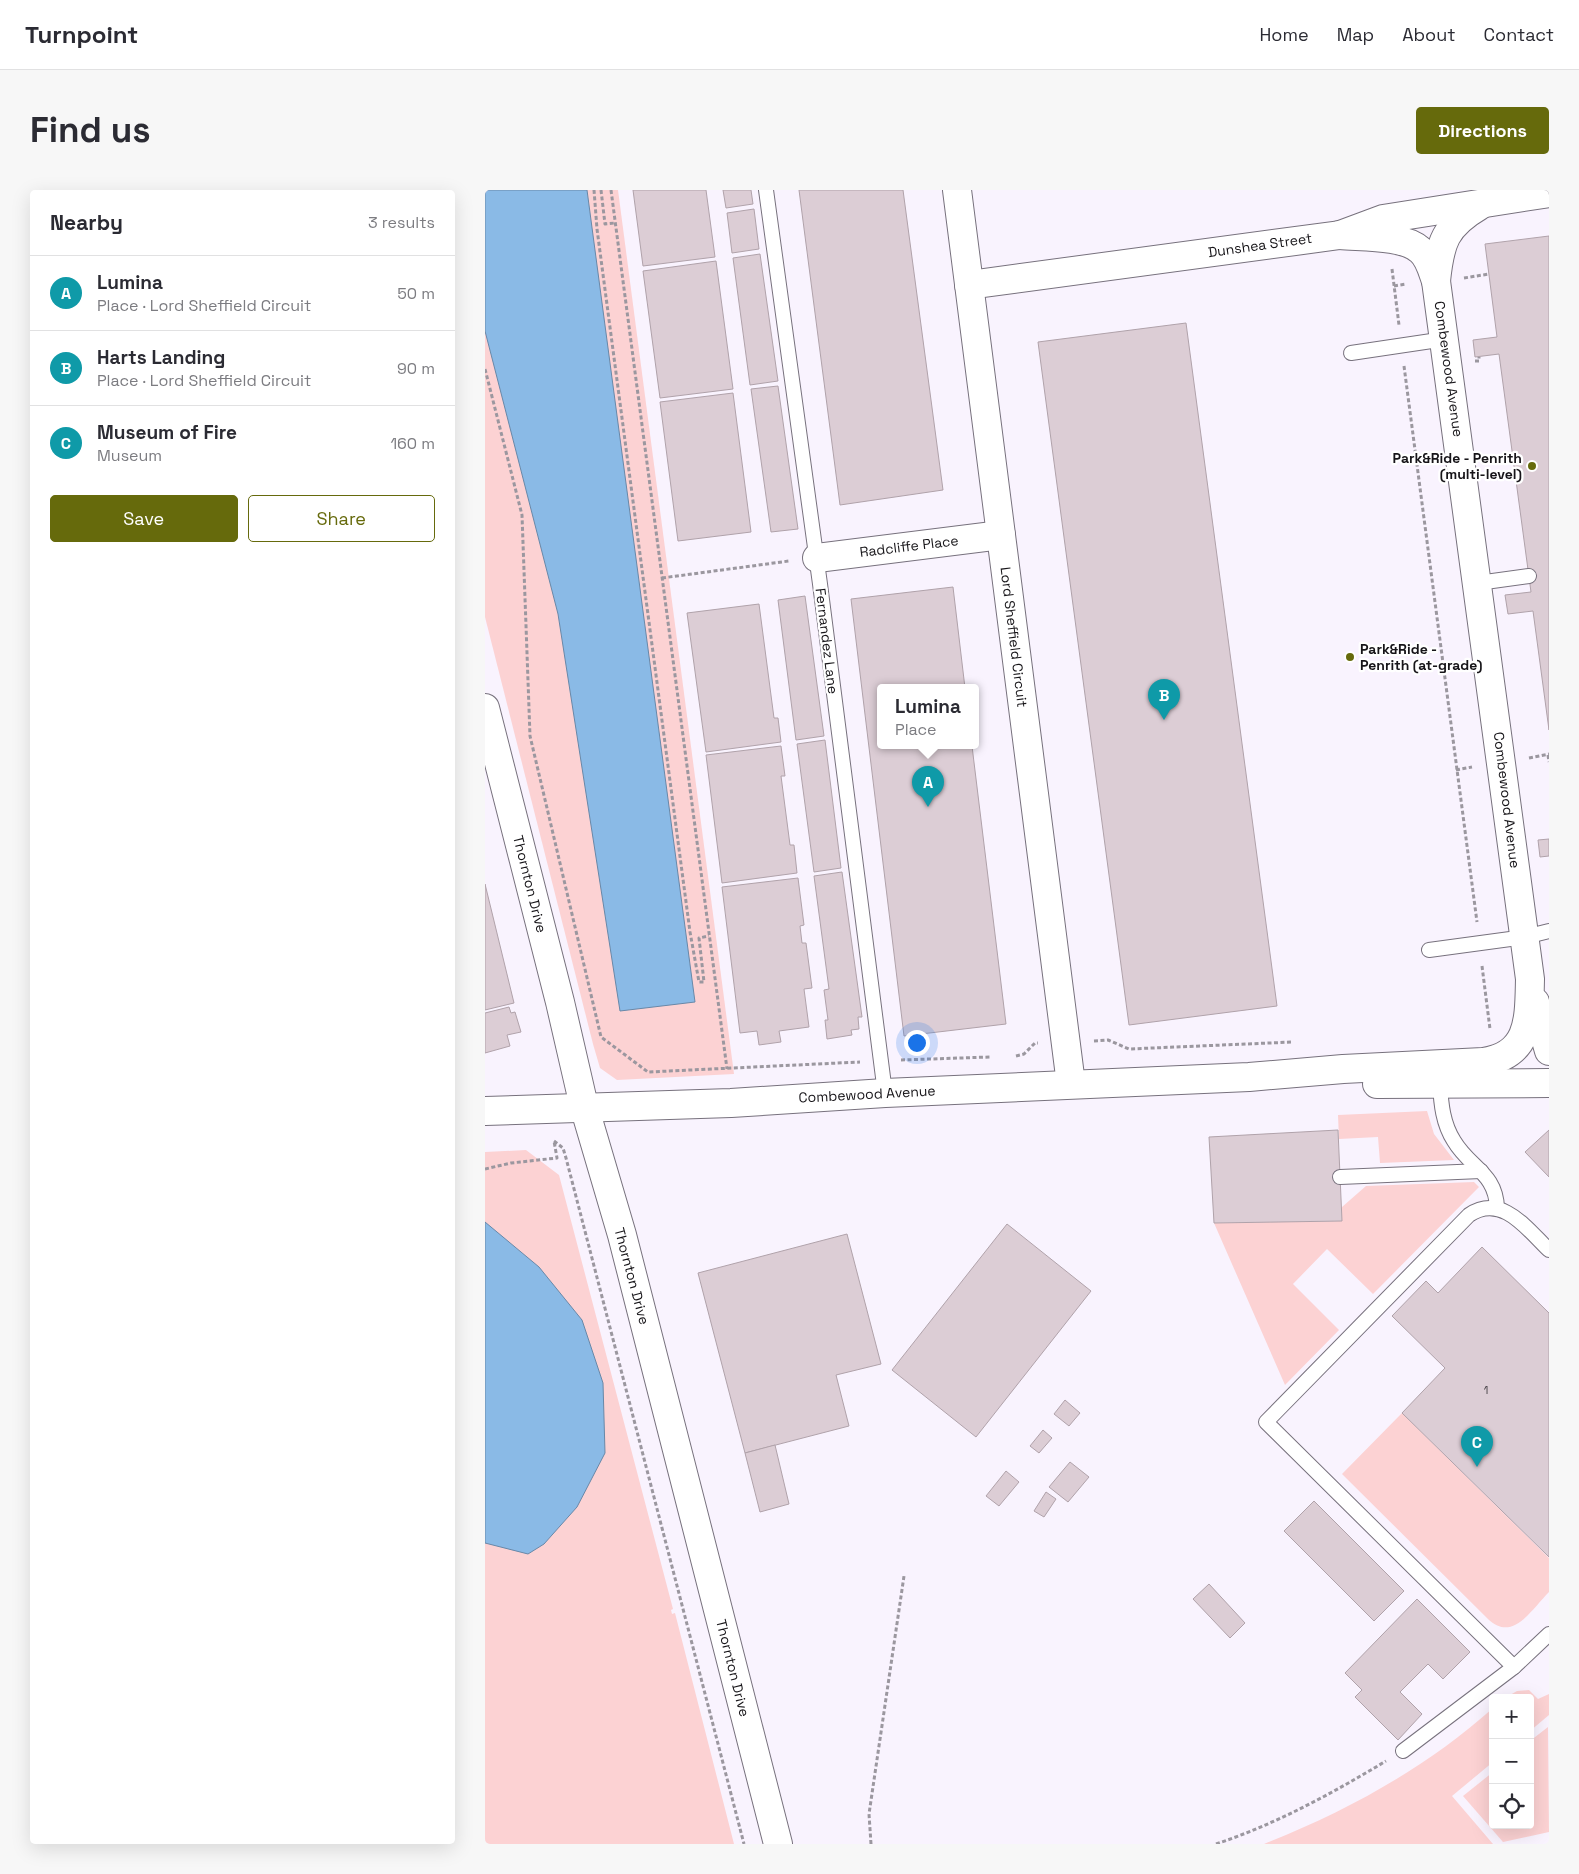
<!DOCTYPE html>
<html lang="en">
<head>
<meta charset="utf-8">
<style>
	body { margin:0; font-family:"Space Grotesk",sans-serif; background:#f7f7f7; color:#2b2b33 }
	.controls { position:absolute; right:15px; bottom:15px; display:grid; overflow:hidden; border-radius:5px; box-shadow:0 5px 20px #0002 }
	.controls button { width:45px; height:45px; display:grid; place-items:center; padding:0; border:0; border-bottom:1px solid #e1e1e2; background:#fff; color:#2b2b33; font:25px sans-serif }
	.you { position:absolute; left:431px; top:852px; width:18px; height:18px; margin:-12px; border:4px solid #fff; border-radius:50%; background:#1a73e8; box-shadow:0 0 0 8px #1a73e833 }
	.badge { display:grid; place-items:center; width:32px; height:32px; border-radius:50%; background:#666a0c; color:#fff; font-size:16px; font-weight:700 }
	.pin { position:absolute; translate:-50% -41px; filter:drop-shadow(0 1px 2px #0008) }
	.pin::after { content:''; position:absolute; top:26px; width:18px; height:15px; background:inherit; clip-path:polygon(0 0,100% 0,50% 100%) }
	.popup { position:absolute; left:392px; top:494px; width:102px; height:65px; box-sizing:border-box; display:grid; place-content:center; border-radius:5px; background:#fff; filter:drop-shadow(0 1px 4px #0005); font-size:16px; white-space:nowrap; color:#7c7c81 }
	.popup b { font-size:19px; color:#2b2b33 }
	.popup::after { content:''; position:absolute; left:50%; top:100%; margin-left:-10px; border:10px solid transparent; border-top-color:#fff }
	.list { margin:0; padding:0; list-style:none }
	h2 { display:flex; justify-content:space-between; align-items:center; height:65px; margin:0; padding:0 20px; font-size:21px }
	h2 small { font-size:16px; font-weight:400; color:#7c7c81 }
	.list li { display:grid; grid-template-columns:32px 1fr auto; gap:15px; align-items:center; box-sizing:border-box; height:75px; padding:0 20px; border-top:1px solid #e1e1e2 }
	.list b { display:block; font-size:19px; white-space:nowrap }
	.list p { margin:0; font-size:16px; white-space:nowrap; color:#7c7c81 }
	.list em { font-size:16px; font-style:normal; color:#7c7c81 }
	.actions { display:flex; gap:10px; padding:15px 20px }
	.actions a { flex:1; padding:11px 0; border:1px solid #666a0c; border-radius:5px; text-align:center; font-size:18px; color:#666a0c }
	.actions .main { background:#666a0c; color:#fff }
	.icon { flex:none; width:28px; height:28px; fill:none; stroke:currentColor; stroke-width:2; stroke-linecap:round; stroke-linejoin:round }
	.map { position:relative; flex:none; width:1064px; height:1654px; overflow:hidden; border-radius:5px }
	header { display:flex; align-items:center; gap:30px; box-sizing:border-box; height:70px; padding:0 25px; background:#fff; border-bottom:1px solid #e1e1e2 }
	header strong { font-size:24px }
	nav { display:flex; gap:28px; margin-inline-start:auto; font-size:18px }
	.intro { display:flex; align-items:center; justify-content:space-between; box-sizing:border-box; height:120px; padding:0 30px }
	h1 { margin:0; font-size:35px }
	.button { padding:12px 22px; border-radius:5px; background:#666a0c; color:#fff; font-size:18px; font-weight:700 }
	main { display:flex; gap:30px; padding:0 30px }
	aside { flex:1; background:#fff; border-radius:5px; box-shadow:0 5px 20px #0002 }
	.map>svg:first-child { display:block }
	.green { fill:#fcd2d3 }
	.water { fill:#8abae6; stroke:#6888a8 }
	.building { fill:#dccdd5; stroke:#b0a2aa }
	.lines { fill:none; stroke-linecap:round; stroke-linejoin:round }
	.lane-casing { stroke:#77717d; stroke-width:16 }
	.street-casing { stroke:#77717d; stroke-width:30 }
	.path { stroke:#9b979f; stroke-width:3; stroke-dasharray:4 2.5; stroke-linecap:butt }
	.lane { stroke:#fff; stroke-width:14 }
	.street { stroke:#fff; stroke-width:28 }
	.poi-dot { fill:#666a0c; stroke:#fff; stroke-width:2 }
	.labels { text-anchor:middle; dominant-baseline:central; stroke-width:4.5; stroke-linejoin:round; paint-order:stroke }
	.number-label { font-size:11px; fill:#484348 }
	.street-label { font-size:14px; fill:#171519; stroke:#fff }
	.poi-label { font-size:14px; font-weight:bold; fill:#171519; stroke:#fff; text-anchor:end }
</style>
</head>
<body>
<header>
<strong>Turnpoint</strong>
<nav><a>Home</a><a>Map</a><a>About</a><a>Contact</a></nav>
</header>
<div class="intro"><h1>Find us</h1><a class="button">Directions</a></div>
<main>
<aside>
<h2>Nearby<small>3 results</small></h2>
<ul class="list">
<li><span class="badge" style="background:#0f9aa8">A</span><div><b>Lumina</b><p>Place · Lord Sheffield Circuit</p></div><em>50 m</em></li>
<li><span class="badge" style="background:#0f9aa8">B</span><div><b>Harts Landing</b><p>Place · Lord Sheffield Circuit</p></div><em>90 m</em></li>
<li><span class="badge" style="background:#0f9aa8">C</span><div><b>Museum of Fire</b><p>Museum</p></div><em>160 m</em></li>
</ul>
<div class="actions"><a class="main">Save</a><a>Share</a></div>
</aside>
<div class="map">
<svg width="1064" height="1654" viewBox="0 0 1064 1654">
	<rect width="100%" height="100%" fill="#f9f3fe"/>
	<!-- green -->
	<g class="green">
		<polygon points="0,0 133,0 249,884 132,890 115,878 108,854 0,427"/>
		<polygon points="942,921 949,944 969,970 895,973 893,947 854,949 853,925"/>
		<polygon points="41,960 74,985 188,1419 186,1420 187,1424 190,1423 249,1654 0,1654 0,962"/>
		<polygon points="989,992 994,997 888,1104 842,1059 808,1094 854,1140 800,1195 729,1033 856,1031 857,1017 881,996"/>
		<path d="M917 1223 1064 1368V1402C1047 1419 1028 1452 1004 1430L857 1284Z"/>
		<polygon points="1044,1500 1053,1509 1064,1504 1064,1525 1045,1541 1045,1508 1020,1508 1032,1501"/>
		<path d="M1008 1518V1572L967 1606 1008 1654H779C862 1621 941 1578 1008 1518Z"/>
		<polygon points="1063,1537 1064,1642 1018,1652 978,1606 1008,1582 1008,1635 1045,1635 1045,1551"/>
	</g>
	<!-- water -->
	<g class="water">
		<polygon points="0,0 102,0 210,812 135,821 73,424 0,141"/>
		<polygon points="0,1032 54,1077 97,1130 118,1193 120,1263 92,1317 59,1354 43,1364 0,1353"/>
	</g>
	<!-- building -->
	<g class="building">
		<polygon points="148,0 221,0 230,67 158,76"/>
		<polygon points="238,0 266,0 268,14 241,18"/>
		<polygon points="314,0 418,0 458,300 355,315"/>
		<polygon points="269,19 274,59 247,63 242,23"/>
		<polygon points="1064,46 1064,540 1048,421 1023,424 1020,405 1046,402 1014,164 990,167 988,150 1012,147 1000,54"/>
		<polygon points="275,64 293,191 265,195 248,68"/>
		<polygon points="231,71 248,199 175,208 158,81"/>
		<polygon points="701,133 792,816 644,835 553,152"/>
		<polygon points="293,196 313,339 286,342 266,199"/>
		<polygon points="248,203 266,342 193,351 175,212"/>
		<polygon points="468,397 480,498 396,498 396,556 487,556 521,834 419,846 366,409"/>
		<polygon points="320,406 339,546 311,550 293,410"/>
		<polygon points="274,414 289,528 293,528 296,552 221,562 202,423"/>
		<polygon points="340,550 356,678 329,682 312,554"/>
		<polygon points="296,556 300,586 296,586 305,655 309,655 312,683 237,693 221,565"/>
		<polygon points="1064,649 1064,666 1055,667 1053,650"/>
		<polygon points="357,682 377,827 373,827 374,839 366,840 367,845 342,849 340,830 343,830 339,800 344,799 329,686"/>
		<polygon points="313,688 319,735 315,736 317,753 321,753 327,798 319,799 324,837 294,841 296,852 274,855 272,841 255,843 237,697"/>
		<polygon points="0,694 29,813 0,820"/>
		<polygon points="24,817 26,823 30,822 36,842 22,845 25,856 0,863 0,823"/>
		<polygon points="853,940 857,1031 729,1033 724,947"/>
		<polygon points="1064,940 1064,987 1040,962"/>
		<polygon points="522,1034 606,1101 491,1247 407,1180"/>
		<polygon points="362,1044 396,1174 351,1185 364,1236 260,1263 213,1083"/>
		<polygon points="997,1057 1064,1123 1064,1367 917,1223 960,1178 907,1126 941,1091 953,1103"/>
		<polygon points="580,1210 595,1223 584,1236 569,1224"/>
		<polygon points="558,1240 567,1248 554,1263 545,1256"/>
		<polygon points="290,1255 304,1314 275,1322 260,1263"/>
		<polygon points="585,1272 604,1287 583,1312 564,1297"/>
		<polygon points="521,1281 534,1292 514,1316 501,1306"/>
		<polygon points="561,1302 571,1309 559,1327 549,1321"/>
		<polygon points="829,1311 919,1401 889,1431 799,1341"/>
		<polygon points="724,1394 760,1433 745,1448 708,1409"/>
		<polygon points="932,1409 985,1462 958,1489 943,1474 915,1502 937,1524 913,1550 870,1507 877,1500 860,1483"/>
	</g>
	<g class="lines">
		<defs>
			<g id="lane">
				<polyline points="281,0 335,394 400,903"/>
				<polyline points="866,163 960,149"/>
				<polyline points="993,393 1044,386"/>
				<polyline points="944,760 1040,747 1064,741"/>
				<path d="M955 894C956 914 958 934 969 951 985 978 1011 983 1012 1018"/>
				<polyline points="855,987 996,981"/>
				<path d="M1029 1477 781 1232 984 1025C1017 1003 1042 1039 1064 1060"/>
				<polyline points="918,1561 1029,1477 1064,1444"/>
			</g>
			<g id="street">
				<polyline points="472,0 586,894"/>
				<path d="M951 91C955 52 960 36 994 16"/>
				<polyline points="484,95 855,45 898,29 1064,3"/>
				<polyline points="332,368 516,345"/>
				<polyline points="0,518 75,812 99,916 137,1045 293,1654"/>
				<polyline points="1050,812 1064,861"/>
				<polyline points="892,894 1064,893"/>
				<path d="M0 921 246 913 400 903 764 887 858 879 998 872C1046 865 1044 828 1045 789L951 91C947 80 944 67 935 60 918 45 877 47 855 45"/>
			</g>
		</defs>
		<!-- lane casing -->
		<use href="#lane" class="lane-casing"/>
		<!-- street casing -->
		<use href="#street" class="street-casing"/>
		<!-- path -->
		<g class="path">
			<polyline points="109,0 112,39 205,742 214,792 219,792 214,748 224,746"/>
			<polyline points="116,0 120,34 130,33"/>
			<polyline points="126,0 242,879"/>
			<polyline points="907,79 914,135"/>
			<polyline points="979,88 1004,84"/>
			<polyline points="909,96 921,94"/>
			<polyline points="990,171 994,171 994,167"/>
			<polyline points="919,176 992,732"/>
			<polyline points="0,179 37,325 45,546 116,847 163,882 375,872"/>
			<polyline points="177,388 304,371"/>
			<polyline points="1063,565 1064,572"/>
			<polyline points="1044,568 1064,564"/>
			<polyline points="971,580 987,577"/>
			<polyline points="997,776 1005,839"/>
			<polyline points="609,851 623,850 644,859 808,852"/>
			<polyline points="531,866 539,864 550,853 553,853"/>
			<polyline points="416,870 505,867"/>
			<polyline points="69,951 78,958 81,968 259,1654"/>
			<polyline points="0,979 26,973 72,968 69,951"/>
			<polyline points="386,1654 384,1624 419,1386"/>
			<path d="M731 1654C791 1634 846 1604 901 1571"/>
		</g>
		<!-- lane -->
		<use href="#lane" class="lane"/>
		<!-- street -->
		<use href="#street" class="street"/>
	</g>
	<!-- markers -->
	<g class="poi-dot">
		<circle cx="1047" cy="276" r="5"/>
		<circle cx="865" cy="467" r="5"/>
	</g>
	<g class="labels">
		<!-- number labels -->
		<g class="number-label">
			<text x="1001" y="1200">1</text>
		</g>
		<!-- street labels -->
		<g class="street-label">
			<text transform="translate(775 55) rotate(-8)">Dunshea Street</text>
			<text transform="translate(964 179) rotate(82)">Combewood Avenue</text>
			<text transform="translate(424 356) rotate(-7)">Radcliffe Place</text>
			<text transform="translate(529 447) rotate(83)">Lord Sheffield Circuit</text>
			<text transform="translate(342 451) rotate(83)">Fernandez Lane</text>
			<text transform="translate(1022 610) rotate(83)">Combewood Avenue</text>
			<text transform="translate(45 694) rotate(76)">Thornton Drive</text>
			<text transform="translate(382 904) rotate(-3)">Combewood Avenue</text>
			<text transform="translate(147 1086) rotate(75)">Thornton Drive</text>
			<text transform="translate(248 1478) rotate(76)">Thornton Drive</text>
		</g>
		<!-- poi labels -->
		<g class="poi-label">
			<text x="1037" y="268">Park&amp;Ride - Penrith<tspan x="1037" dy="16">(multi-level)</tspan></text>
			<text x="875" y="459" text-anchor="start">Park&amp;Ride -<tspan x="875" dy="16">Penrith (at-grade)</tspan></text>
		</g>
	</g>
</svg>
<div class="controls">
<button>+</button>
<button>−</button>
<button><svg class="icon" aria-label="locate" viewBox="0 0 24 24"><circle cx="12" cy="12" r="6"/><path d="M12 2v4M12 18v4M2 12h4M18 12h4"/></svg></button>
</div>
<div class="you"></div>
<div class="pin badge" style="left:443px;top:617px;background:#0f9aa8">A</div>
<div class="popup"><b>Lumina</b>Place</div>
<div class="pin badge" style="left:679px;top:530px;background:#0f9aa8">B</div>
<div class="pin badge" style="left:992px;top:1277px;background:#0f9aa8">C</div>
</div>
</main>
</body>
</html>
